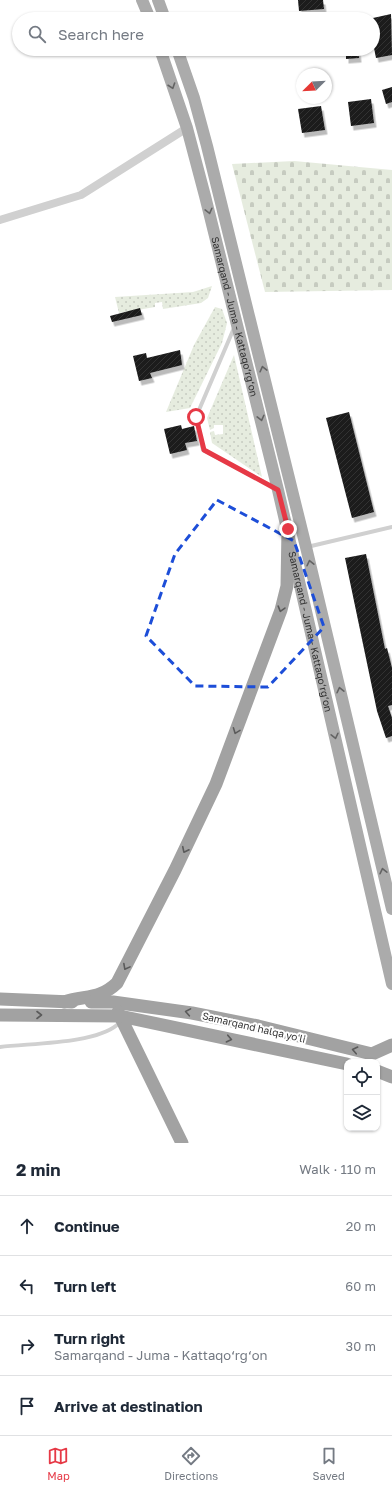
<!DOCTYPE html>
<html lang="en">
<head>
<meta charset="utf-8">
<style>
	body { margin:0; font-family:"Golos Text",sans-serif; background:#f2f2f3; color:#1f2937 }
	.controls { position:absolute; right:12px; bottom:12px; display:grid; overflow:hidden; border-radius:8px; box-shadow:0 1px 3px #0004 }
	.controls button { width:36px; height:36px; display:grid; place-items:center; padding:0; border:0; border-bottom:1px solid #e0e1e3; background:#fff; color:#1f2937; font:20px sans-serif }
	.compass { position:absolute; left:296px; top:68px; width:36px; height:36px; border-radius:50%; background:#fff; box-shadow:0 1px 3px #0004; rotate:246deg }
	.stop { position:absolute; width:12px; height:12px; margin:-9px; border:3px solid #e63946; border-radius:50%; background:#fff }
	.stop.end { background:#e63946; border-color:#fff; box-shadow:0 1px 4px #0008 }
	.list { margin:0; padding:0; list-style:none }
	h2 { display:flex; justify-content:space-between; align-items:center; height:52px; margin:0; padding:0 16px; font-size:17px }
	h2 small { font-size:13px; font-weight:400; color:#747a83 }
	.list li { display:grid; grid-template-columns:26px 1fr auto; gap:12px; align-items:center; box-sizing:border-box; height:60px; padding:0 16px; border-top:1px solid #e0e1e3 }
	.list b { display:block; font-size:15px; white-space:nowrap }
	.list p { margin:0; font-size:13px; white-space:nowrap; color:#747a83 }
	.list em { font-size:13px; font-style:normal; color:#747a83 }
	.icon { flex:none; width:22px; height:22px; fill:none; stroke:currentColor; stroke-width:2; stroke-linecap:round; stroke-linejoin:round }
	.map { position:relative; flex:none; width:392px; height:1143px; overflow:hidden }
	.search { position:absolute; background:#fff; box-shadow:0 1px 3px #0004; left:12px; right:12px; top:12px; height:44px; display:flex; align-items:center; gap:10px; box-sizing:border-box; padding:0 14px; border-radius:22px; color:#747a83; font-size:15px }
	.sheet { height:292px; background:#fff }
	nav { display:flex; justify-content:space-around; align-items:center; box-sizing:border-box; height:56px; border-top:1px solid #e0e1e3; background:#fff; font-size:11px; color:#747a83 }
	nav a { display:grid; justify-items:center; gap:2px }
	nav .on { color:#e63946 }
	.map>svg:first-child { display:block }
	.grass { fill:url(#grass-dots) }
	.cemetery { fill:url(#cemetery-stones) }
	.building { fill:url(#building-hatch); filter:url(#shadow) }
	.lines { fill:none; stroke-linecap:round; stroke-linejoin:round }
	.service { stroke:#d0d0d0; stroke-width:4 }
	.minor { stroke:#d0d0d0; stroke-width:8 }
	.primary { stroke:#ababab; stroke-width:12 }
	.trunk { stroke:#a2a2a2; stroke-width:13 }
	.oneway { stroke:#636363 }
	.oneway2 { stroke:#5a5a5a }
	.route { stroke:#e63946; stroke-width:5 }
	.marked { fill:none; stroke:#1d4ed8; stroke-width:3; stroke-dasharray:8 5; stroke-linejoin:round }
	.labels { text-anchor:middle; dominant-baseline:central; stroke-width:4; stroke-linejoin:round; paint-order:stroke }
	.street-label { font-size:10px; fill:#333; stroke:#fff }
</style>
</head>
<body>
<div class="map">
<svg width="392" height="1143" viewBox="0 0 392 1143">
	<defs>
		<pattern id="grass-dots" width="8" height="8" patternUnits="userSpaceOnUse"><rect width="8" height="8" fill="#e6ecdf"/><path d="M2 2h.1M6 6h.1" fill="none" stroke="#c6cbc0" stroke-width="1.8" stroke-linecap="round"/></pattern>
		<pattern id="cemetery-stones" width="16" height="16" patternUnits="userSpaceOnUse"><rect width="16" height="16" fill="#e6ecdf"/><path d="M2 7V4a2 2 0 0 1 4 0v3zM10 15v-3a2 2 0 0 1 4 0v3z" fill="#c6cbc0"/></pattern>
		<pattern id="building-hatch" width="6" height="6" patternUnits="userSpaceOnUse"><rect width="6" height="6" fill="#1a1a1a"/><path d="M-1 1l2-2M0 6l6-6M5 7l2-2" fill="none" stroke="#333"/></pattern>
		<filter id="shadow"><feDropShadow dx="2.5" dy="4.5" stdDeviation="0" flood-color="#0004"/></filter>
	</defs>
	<rect width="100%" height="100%" fill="#fff"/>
	<!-- grass -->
	<g class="grass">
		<polygon points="212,286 208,298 201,303 163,309 162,302 155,303 155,307 119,313 115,297 193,292"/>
		<polygon points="215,307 222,309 227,323 222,343 190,408 166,412 194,345"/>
		<polygon points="234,355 262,477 212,443 210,432 214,431 215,435 223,434 223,425 214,425 214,428 210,430 207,418"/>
	</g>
	<!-- cemetery -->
	<polygon class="cemetery" points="294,161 392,170 392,290 265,292 232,164"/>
	<!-- building -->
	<g class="building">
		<polygon points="298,0 323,0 324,9 299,11"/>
		<polygon points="391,14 392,55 376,58 373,43 373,18"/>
		<polygon points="358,50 359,58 346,59 346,52"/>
		<polygon points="392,87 392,102 386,104 382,90"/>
		<polygon points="371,99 374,123 351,126 348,102"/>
		<polygon points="321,106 325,130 302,133 298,109"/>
		<polygon points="140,308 142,315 112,322 110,316"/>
		<polygon points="180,350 182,365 150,373 152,378 139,381 133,356 146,353 147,358"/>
		<polygon points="349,412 374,512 352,518 326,418"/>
		<polygon points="181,425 182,429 194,426 197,441 185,443 187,450 170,454 164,429"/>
		<polygon points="366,554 385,649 387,648 392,668 392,705 388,706 392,718 392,736 386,738 377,711 345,558"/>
	</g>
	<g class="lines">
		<!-- service -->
		<g class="service">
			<polyline points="234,328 196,417 203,450 275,488"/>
			<polyline points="307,547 392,527"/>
			<path d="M0 1047C31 1043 94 1044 117 1025"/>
		</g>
		<!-- minor -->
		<polyline class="minor" points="0,220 81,195 187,128"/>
		<!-- primary -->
		<g class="primary">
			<polyline points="142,0 150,19"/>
			<polyline points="158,0 165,19"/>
			<path id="s1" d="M160 49 187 128 205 196 278 490 392 984"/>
			<polyline points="177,49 194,98 207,146 306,547 392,909"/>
		</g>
		<!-- trunk -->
		<g class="trunk">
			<polyline points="0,999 72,1002"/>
			<path d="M64 1002C86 995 99 1000 117 983L175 870 216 784 281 610 287 586 288 529"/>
			<polyline points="91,1002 113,1002 192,1013 258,1026 372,1054 392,1045"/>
			<polyline points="118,1012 182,1143"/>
			<polyline points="0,1015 120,1016 347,1064"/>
			<polyline points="377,1071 392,1077"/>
		</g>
	</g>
	<!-- one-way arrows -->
	<defs><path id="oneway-chevron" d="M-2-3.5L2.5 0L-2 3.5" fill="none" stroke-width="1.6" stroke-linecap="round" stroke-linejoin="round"/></defs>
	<g class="oneway">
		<use href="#oneway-chevron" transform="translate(172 86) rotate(71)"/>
		<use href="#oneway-chevron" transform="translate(209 211) rotate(76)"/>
		<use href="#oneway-chevron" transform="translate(263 369) rotate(-104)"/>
		<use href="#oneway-chevron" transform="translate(261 418) rotate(76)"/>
		<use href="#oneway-chevron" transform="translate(310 563) rotate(-103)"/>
		<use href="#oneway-chevron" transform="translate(340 690) rotate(-103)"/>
		<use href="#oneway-chevron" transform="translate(335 736) rotate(77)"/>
		<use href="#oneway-chevron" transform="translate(383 871) rotate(-103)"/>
	</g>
	<g class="oneway2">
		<use href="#oneway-chevron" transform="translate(281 609) rotate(106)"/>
		<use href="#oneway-chevron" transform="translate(236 731) rotate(111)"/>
		<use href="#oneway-chevron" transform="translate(185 850) rotate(116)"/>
		<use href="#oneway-chevron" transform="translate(126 967) rotate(118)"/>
		<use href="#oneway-chevron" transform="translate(188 1012) rotate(-170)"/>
		<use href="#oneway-chevron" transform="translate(39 1015)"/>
		<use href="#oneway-chevron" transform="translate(229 1039) rotate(12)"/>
		<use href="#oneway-chevron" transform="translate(355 1050) rotate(-168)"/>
	</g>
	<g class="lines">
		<!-- route -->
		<polyline class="route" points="196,417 204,450 278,490 288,529"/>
	</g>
	<!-- marked area -->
	<path class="marked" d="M217 500 294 541 324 627 268 687 195 686 146 636 175 554Z"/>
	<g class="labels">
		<!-- street labels -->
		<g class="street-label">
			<text stroke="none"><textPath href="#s1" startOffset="278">Samarqand - Juma - Kattaqo‘rg‘on</textPath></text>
			<text stroke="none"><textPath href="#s1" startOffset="602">Samarqand - Juma - Kattaqo‘rg‘on</textPath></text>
			<text transform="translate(254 1027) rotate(13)">Samarqand halqa yoʻli</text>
		</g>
	</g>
</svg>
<div class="controls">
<button><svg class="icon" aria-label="locate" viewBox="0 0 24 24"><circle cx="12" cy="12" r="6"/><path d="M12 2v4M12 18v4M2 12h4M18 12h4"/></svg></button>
<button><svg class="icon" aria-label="layers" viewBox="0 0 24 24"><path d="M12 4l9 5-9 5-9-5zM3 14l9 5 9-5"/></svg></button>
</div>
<svg class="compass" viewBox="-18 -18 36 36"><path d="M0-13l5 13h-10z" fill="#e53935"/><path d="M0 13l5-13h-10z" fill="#747a83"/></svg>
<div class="stop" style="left:196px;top:417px"></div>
<div class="stop end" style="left:288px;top:529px"></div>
<div class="search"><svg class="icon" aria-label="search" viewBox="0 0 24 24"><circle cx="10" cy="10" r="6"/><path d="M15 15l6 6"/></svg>Search here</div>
</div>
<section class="sheet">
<h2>2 min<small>Walk · 110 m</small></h2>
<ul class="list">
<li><svg class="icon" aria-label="ahead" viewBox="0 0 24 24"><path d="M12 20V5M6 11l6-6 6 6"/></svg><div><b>Continue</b></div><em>20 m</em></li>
<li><svg class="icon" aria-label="left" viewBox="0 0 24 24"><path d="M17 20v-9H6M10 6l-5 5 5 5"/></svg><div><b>Turn left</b></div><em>60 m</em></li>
<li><svg class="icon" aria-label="right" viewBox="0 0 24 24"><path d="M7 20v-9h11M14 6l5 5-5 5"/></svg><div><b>Turn right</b><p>Samarqand - Juma - Kattaqo‘rg‘on</p></div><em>30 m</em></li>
<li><svg class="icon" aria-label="arrive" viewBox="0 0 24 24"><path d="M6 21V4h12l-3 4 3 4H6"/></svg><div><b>Arrive at destination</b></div></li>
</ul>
</section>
<nav>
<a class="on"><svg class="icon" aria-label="map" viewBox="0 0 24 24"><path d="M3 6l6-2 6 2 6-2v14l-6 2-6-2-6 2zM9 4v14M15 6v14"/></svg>Map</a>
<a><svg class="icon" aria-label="directions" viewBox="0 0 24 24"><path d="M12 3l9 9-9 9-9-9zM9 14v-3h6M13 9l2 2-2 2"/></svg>Directions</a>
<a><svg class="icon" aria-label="saved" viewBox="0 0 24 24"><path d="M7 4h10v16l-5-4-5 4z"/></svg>Saved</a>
</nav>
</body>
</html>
